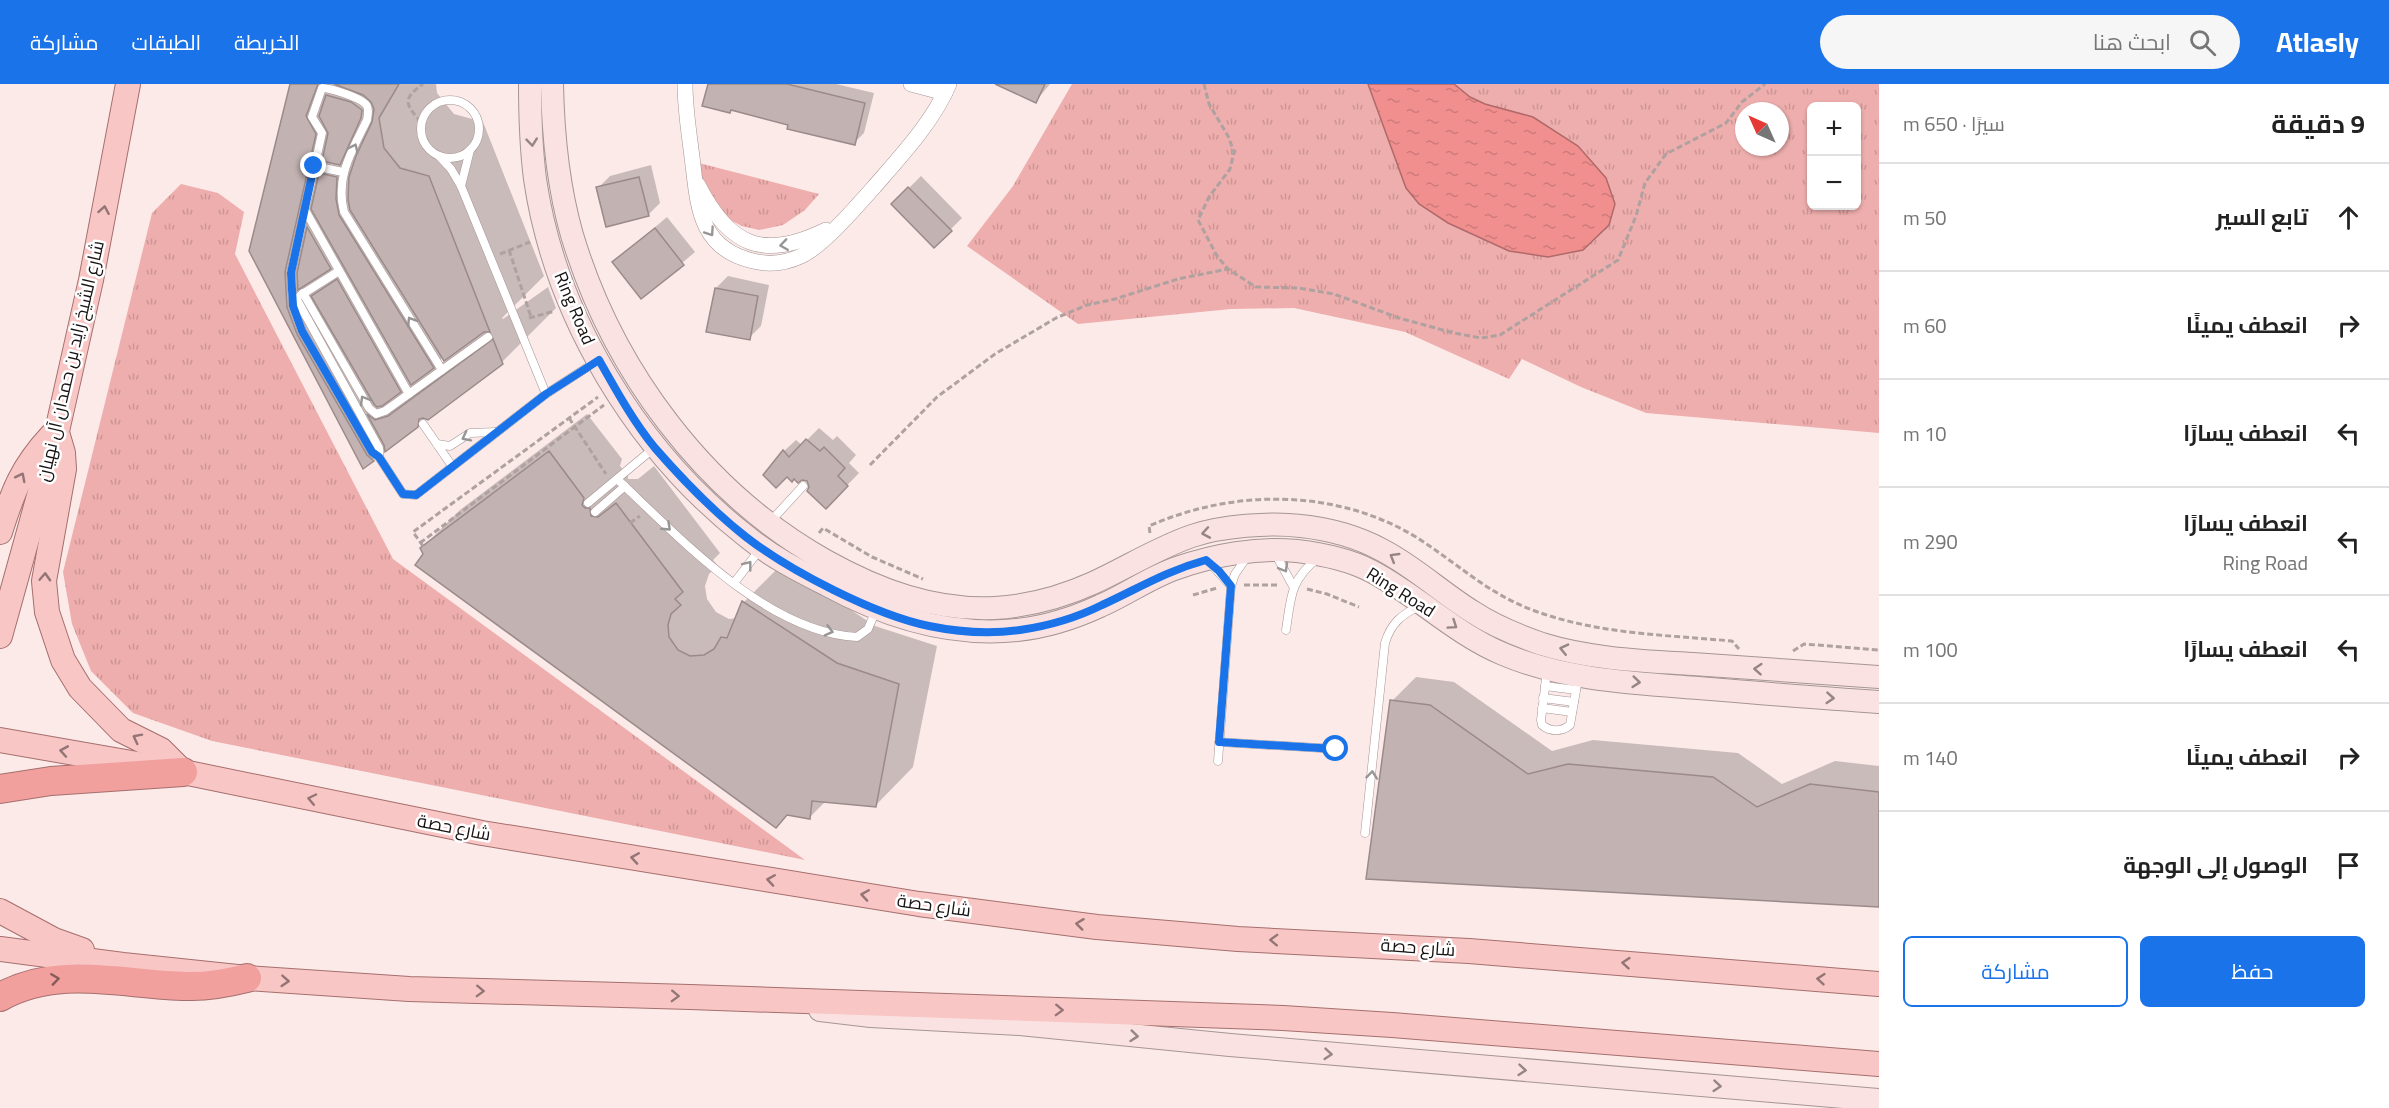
<!DOCTYPE html>
<html lang="ar">
<head>
<meta charset="utf-8">
<style>
	body { margin:0; font-family:Georgia,Cairo,serif; background:#f6f6f6; color:#222; direction:rtl }
	.controls { position:absolute; right:18px; top:18px; display:grid; overflow:hidden; border-radius:9px; box-shadow:0 2px 4px #0004 }
	.controls button { width:54px; height:54px; display:grid; place-items:center; padding:0; border:0; border-bottom:2px solid #e0e0e0; background:#fff; color:#222; font:30px sans-serif }
	.compass { position:absolute; left:1735px; top:18px; width:54px; height:54px; border-radius:50%; background:#fff; box-shadow:0 2px 4px #0004; rotate:315deg }
	.stop { position:absolute; width:18px; height:18px; margin:-14px; border:4px solid #1a73e8; border-radius:50%; background:#fff }
	.stop.end { background:#1a73e8; border-color:#fff; box-shadow:0 2px 6px #0008 }
	.list { margin:0; padding:0; list-style:none }
	h2 { display:flex; justify-content:space-between; align-items:center; height:78px; margin:0; padding:0 24px; font-size:26px }
	h2 small { font-size:20px; font-weight:400; color:#767676 }
	.list li { display:grid; grid-template-columns:39px 1fr auto; gap:18px; align-items:center; box-sizing:border-box; height:108px; padding:0 24px; border-top:2px solid #e0e0e0 }
	.list b { display:block; font-size:22px; white-space:nowrap }
	.list p { margin:0; font-size:20px; white-space:nowrap; color:#767676 }
	.list em { font-size:20px; font-style:normal; color:#767676 }
	.actions { display:flex; gap:12px; padding:18px 24px }
	.actions a { flex:1; padding:14px 0; border:2px solid #1a73e8; border-radius:9px; text-align:center; font-size:21px; color:#1a73e8 }
	.actions .main { background:#1a73e8; color:#fff }
	.icon { flex:none; width:33px; height:33px; fill:none; stroke:currentColor; stroke-width:2; stroke-linecap:round; stroke-linejoin:round }
	.map { position:relative; flex:none; width:1879px; height:1024px; overflow:hidden; direction:ltr }
	header { display:flex; align-items:center; gap:36px; box-sizing:border-box; height:84px; padding:0 30px; background:#1a73e8; color:#fff }
	header strong { font-size:28px }
	nav { display:flex; gap:33px; margin-inline-start:auto; font-size:21px }
	.search { width:420px; height:54px; background:#f6f6f6; display:flex; align-items:center; gap:15px; box-sizing:border-box; padding:0 21px; border-radius:33px; color:#767676; font-size:22px }
	main { display:flex }
	aside { flex:1; background:#fff }
	.map>svg:first-child { display:block }
	.grass { fill:url(#grass-tufts); fill-rule:evenodd }
	.water { fill:url(#water-ripples); stroke:#b06a6a; stroke-width:1.5 }
	.shadow { fill:#0003; fill-rule:evenodd }
	.building { fill:#c2b2b1; stroke:#9b8a8a; stroke-width:1.5 }
	.lines { fill:none; stroke-linecap:round; stroke-linejoin:round }
	.lane-casing { stroke:#a59594; stroke-width:9 }
	.street-casing { stroke:#a59594; stroke-width:16 }
	.secondary-casing { stroke:#a59594; stroke-width:24 }
	.primary-casing { stroke:#a56f6d; stroke-width:26 }
	.highway-casing { stroke:#a56f6d; stroke-width:30 }
	.path { stroke:#aea1a0; stroke-width:3; stroke-dasharray:6 3; stroke-linecap:butt }
	.lane { stroke:#fff; stroke-width:8 }
	.street { stroke:#fff; stroke-width:15 }
	.secondary { stroke:#fbe2e2; stroke-width:22 }
	.primary { stroke:#f7c6c5; stroke-width:24 }
	.highway { stroke:#f1a09e; stroke-width:28 }
	.oneway { stroke:#958585 }
	.oneway2 { stroke:#989595 }
	.oneway3 { stroke:#937575 }
	.oneway4 { stroke:#855a58 }
	.route { stroke:#1a73e8; stroke-width:8 }
	.labels { text-anchor:middle; dominant-baseline:central; stroke-width:5; stroke-linejoin:round; paint-order:stroke }
	.street-label { font-size:18px; fill:#191313; stroke:#fff }
</style>
</head>
<body>
<header>
<strong>Atlasly</strong>
<div class="search"><svg class="icon" aria-label="search" viewBox="0 0 24 24"><circle cx="10" cy="10" r="6"/><path d="M15 15l6 6"/></svg>ابحث هنا</div>
<nav><a>الخريطة</a><a>الطبقات</a><a>مشاركة</a></nav>
</header>
<main>
<aside>
<h2>9 دقيقة<small>سيرًا · 650 m</small></h2>
<ul class="list">
<li><svg class="icon" aria-label="ahead" viewBox="0 0 24 24"><path d="M12 20V5M6 11l6-6 6 6"/></svg><div><b>تابع السير</b></div><em>50 m</em></li>
<li><svg class="icon" aria-label="right" viewBox="0 0 24 24"><path d="M7 20v-9h11M14 6l5 5-5 5"/></svg><div><b>انعطف يمينًا</b></div><em>60 m</em></li>
<li><svg class="icon" aria-label="left" viewBox="0 0 24 24"><path d="M17 20v-9H6M10 6l-5 5 5 5"/></svg><div><b>انعطف يسارًا</b></div><em>10 m</em></li>
<li><svg class="icon" aria-label="left" viewBox="0 0 24 24"><path d="M17 20v-9H6M10 6l-5 5 5 5"/></svg><div><b>انعطف يسارًا</b><p>Ring Road</p></div><em>290 m</em></li>
<li><svg class="icon" aria-label="left" viewBox="0 0 24 24"><path d="M17 20v-9H6M10 6l-5 5 5 5"/></svg><div><b>انعطف يسارًا</b></div><em>100 m</em></li>
<li><svg class="icon" aria-label="right" viewBox="0 0 24 24"><path d="M7 20v-9h11M14 6l5 5-5 5"/></svg><div><b>انعطف يمينًا</b></div><em>140 m</em></li>
<li><svg class="icon" aria-label="arrive" viewBox="0 0 24 24"><path d="M6 21V4h12l-3 4 3 4H6"/></svg><div><b>الوصول إلى الوجهة</b></div></li>
</ul>
<div class="actions"><a class="main">حفظ</a><a>مشاركة</a></div>
</aside>
<div class="map">
<svg width="1879" height="1024" viewBox="0 0 1879 1024">
	<defs>
		<pattern id="grass-tufts" width="24" height="20" patternUnits="userSpaceOnUse" patternTransform="scale(1.5)"><rect width="24" height="20" fill="#eeaead"/><path d="M3 7l-1-3M5 7V3M7 7l1-3M15 17l-1-3M17 17v-4M19 17l1-3" fill="none" stroke="#cc9594"/></pattern>
		<pattern id="water-ripples" width="26" height="14" patternUnits="userSpaceOnUse" patternTransform="scale(1.5)"><rect width="26" height="14" fill="#f18f8f"/><path d="M2 4q2-2 4 0t4 0M15 11q2-2 4 0t4 0" fill="none" stroke="#ce7a7a"/></pattern>
	</defs>
	<rect width="100%" height="100%" fill="#fceae9"/>
	<!-- grass -->
	<g class="grass">
		<path d="M1072 0H1879V349L1646 329 1581 303 1522 275 1509 295 1405 248 1294 224 1231 225 1078 240 967 162 1013 102ZM1812 22H1856V122H1812ZM1744 27H1780V63H1744Z"/>
		<polygon points="699,79 819,110 805,126 783,141 759,146 742,142 724,133 703,102"/>
		<polygon points="181,100 218,109 244,128 235,170 393,475 805,776 212,657 133,629 91,587 72,540 63,488 152,129"/>
	</g>
	<!-- water -->
	<polygon class="water" points="1368,0 1454,0 1470,13 1485,20 1533,33 1578,62 1606,94 1615,120 1609,141 1583,166 1548,173 1509,167 1448,139 1419,120 1406,104"/>
	<!-- shadow -->
	<g class="shadow">
		<path d="M292 0H436L437 9 454 30 483 38 544 192 502 234 503 235 548 203 556 224 502 278 426 334 417 342 386 363 364 383 251 167ZM443 273 445 277 435 281Z"/>
		<polygon points="709,0 836,0 874,9 864,49 854,59 790,40"/>
		<polygon points="998,0 1050,0 1036,17"/>
		<polygon points="651,81 660,119 648,131 598,104 610,92"/>
		<polygon points="921,92 962,134 934,162 893,120"/>
		<polygon points="667,133 695,168 642,213 614,178"/>
		<polygon points="728,192 769,201 761,242 749,254 716,204"/>
		<polygon points="587,330 622,375 620,382 624,387 628,387 628,395 638,395 654,382 720,469 713,476 718,482 709,490 705,502 707,515 716,528 729,535 737,534 744,518 782,480 875,542 937,562 913,683 875,722 826,717 809,734 425,471 422,464 460,426"/>
		<polygon points="819,344 833,356 837,352 856,371 849,379 859,389 826,423 808,396 784,367 796,356 802,361"/>
		<polygon points="1416,593 1454,598 1552,667 1593,656 1738,669 1782,700 1835,677 1879,682 1879,821 1368,794 1392,617"/>
	</g>
	<!-- building -->
	<g class="building">
		<polygon points="290,0 318,0 306,32 316,50 285,188 287,223 297,250 367,371 374,377 363,385 249,167"/>
		<polygon points="334,0 399,0 379,34 384,64 400,84 429,92 490,248 484,248 444,277 350,126 348,115 349,93 356,72 372,38 374,25 371,18 363,11"/>
		<polygon points="708,0 787,0 865,19 855,61 787,45 788,41 731,26 730,29 702,22"/>
		<polygon points="995,0 1045,0 1036,19"/>
		<polygon points="326,11 351,18 362,26 361,34 340,81 322,77 328,49 319,32"/>
		<polygon points="319,89 337,93 336,115 339,131 434,284 411,301 311,125"/>
		<polygon points="639,93 649,132 606,143 596,103"/>
		<polygon points="908,103 952,147 934,164 891,120"/>
		<polygon points="307,143 331,185 298,206 297,189"/>
		<polygon points="655,144 684,181 641,215 612,178"/>
		<polygon points="337,195 401,308 382,322 377,323 374,320 311,212"/>
		<polygon points="715,204 758,212 750,256 706,248"/>
		<polygon points="493,255 503,280 428,336 423,334 419,335 418,343 385,368 384,361 367,330 375,336 388,332"/>
		<polygon points="806,355 820,367 824,363 845,384 838,392 848,402 826,425 807,407 809,403 807,397 802,396 798,399 794,395 792,398 787,393 776,404 763,391 783,366 789,373"/>
		<polygon points="549,367 584,414 582,421 585,424 590,424 591,432 598,433 616,419 683,508 675,515 681,521 671,530 668,541 669,553 678,566 690,572 704,571 714,565 721,553 727,554 742,517 837,579 899,600 876,723 812,717 810,735 787,731 776,744 415,481 423,470 420,464"/>
		<polygon points="1390,616 1430,621 1528,690 1568,680 1713,693 1757,723 1810,700 1879,708 1879,823 1366,795"/>
	</g>
	<g class="lines">
		<defs>
			<g id="lane">
				<circle cx="450" cy="45" r="29"/>
				<polyline points="439,72 451,85 461,102 546,310"/>
				<polyline points="314,82 343,88"/>
				<polyline points="461,102 470,66"/>
				<polyline points="305,126 409,310"/>
				<polyline points="303,209 369,324 376,330 385,327 488,253"/>
				<polyline points="301,211 339,187"/>
				<polyline points="296,214 379,364 379,373"/>
				<path d="M442 286 344 128C335 93 352 67 367 36 368 31 369 26 367 22 363 14 330 4 322 4L312 33 322 49 291 189 293 222 302 247 372 368 379 373 403 410 416 411 546 310 597 277"/>
				<polyline points="423,340 452,382"/>
				<polyline points="437,360 450,362 470,349 496,348"/>
				<path d="M617 395C679 453 766 548 857 553L868 545 876 526"/>
				<polyline points="588,419 654,364"/>
				<polyline points="595,428 625,402"/>
				<polyline points="770,438 803,402"/>
				<polyline points="1275,469 1293,502"/>
				<polyline points="1210,479 1231,502"/>
				<polyline points="734,499 761,464"/>
				<path d="M1286 546C1291 513 1290 496 1318 474"/>
				<path d="M1547 587 1541 636 1542 641C1550 648 1562 648 1570 641L1578 595"/>
				<polyline points="1545,602 1576,606"/>
				<polyline points="1543,614 1574,618"/>
				<polyline points="1542,624 1572,628"/>
				<polyline points="1219,658 1337,665"/>
				<polyline points="1218,677 1231,502 1235,490 1247,473"/>
				<path d="M1365 749 1385 559C1391 539 1402 530 1420 522"/>
			</g>
			<g id="street">
				<path d="M685 0C685 25 689 48 692 73 698 119 697 164 753 177 769 181 786 179 801 172 823 162 857 122 874 103 901 72 933 38 949 0"/>
				<polyline points="911,0 945,9"/>
				<path d="M698 101C729 162 763 177 826 146"/>
			</g>
			<g id="secondary">
				<path d="M530 0C530 32 531 63 535 95 555 232 637 367 746 452 770 472 799 487 827 501 886 533 950 553 1017 546 1046 543 1074 534 1100 522 1126 511 1150 493 1177 484 1214 471 1258 463 1297 467 1322 470 1348 475 1371 487 1417 511 1455 550 1503 570 1564 596 1632 599 1698 604 1758 609 1819 614 1879 618"/>
				<path d="M552 0C553 51 558 102 572 151 612 285 703 408 826 477 878 506 934 527 995 524 1028 522 1062 513 1093 499 1126 484 1157 464 1192 452 1221 442 1271 438 1301 442 1329 445 1358 453 1382 466 1415 483 1442 509 1473 528 1494 542 1519 552 1542 560 1590 575 1643 577 1693 580 1755 584 1817 589 1879 593"/>
				<polyline points="820,926 871,932 1020,940 1230,961 1879,1016"/>
			</g>
			<g id="primary">
				<polyline points="58,352 63,369 64,385 44,497 47,528 63,576 80,604 121,646 161,666 183,688"/>
				<path d="M0 448C13 407 22 383 52 351"/>
				<polyline points="0,552 57,347 91,196 128,0"/>
				<polyline points="0,656 183,688 482,749 919,820 1097,843 1238,855 1469,867 1879,900"/>
				<polyline points="0,827 54,856 82,866"/>
				<polyline points="0,865 123,881 247,894 409,905 690,913 1283,934 1392,941 1879,980"/>
			</g>
			<g id="highway">
				<polyline points="0,705 51,697 183,688"/>
				<path d="M0 913C60 880 123 901 187 902 208 903 227 899 247 894"/>
			</g>
		</defs>
		<!-- lane casing -->
		<use href="#lane" class="lane-casing"/>
		<!-- street casing -->
		<use href="#street" class="street-casing"/>
		<!-- secondary casing -->
		<use href="#secondary" class="secondary-casing"/>
		<!-- primary casing -->
		<use href="#primary" class="primary-casing"/>
		<!-- highway casing -->
		<use href="#highway" class="highway-casing"/>
		<!-- path -->
		<g class="path">
			<polyline points="1204,0 1209,20 1228,52 1234,68 1230,85 1209,113 1198,136 1217,172 1228,185 1256,203 1298,204 1334,210 1399,234 1454,249 1481,254 1500,251 1618,176 1636,132 1645,99 1666,70 1726,39 1742,18 1765,0"/>
			<path d="M421 38C405 20 402 15 423 0"/>
			<polyline points="509,166 531,233"/>
			<polyline points="500,170 530,158"/>
			<polyline points="529,234 555,227"/>
			<polyline points="569,334 606,390"/>
			<polyline points="870,381 937,313 995,270 1056,234 1087,221 1115,215 1178,195 1228,185"/>
			<polyline points="630,439 640,432"/>
			<polyline points="819,449 823,444 872,473 923,495"/>
			<path d="M1150 449 1149 442C1233 405 1335 404 1416 453 1457 479 1488 510 1535 527 1598 550 1666 551 1732 557L1739 565"/>
			<polyline points="420,459 604,321"/>
			<polyline points="423,462 413,448 598,313"/>
			<polyline points="1244,501 1279,501"/>
			<polyline points="1307,505 1327,510 1359,523"/>
			<polyline points="1193,511 1217,504"/>
			<polyline points="1793,567 1804,560 1879,566"/>
		</g>
		<!-- lane -->
		<use href="#lane" class="lane"/>
		<!-- street -->
		<use href="#street" class="street"/>
		<!-- secondary -->
		<use href="#secondary" class="secondary"/>
		<!-- primary -->
		<use href="#primary" class="primary"/>
		<!-- highway -->
		<use href="#highway" class="highway"/>
	</g>
	<!-- one-way arrows -->
	<defs><path id="oneway-chevron" d="M-2-3.5L2.5 0L-2 3.5" fill="none" stroke-width="1.6" stroke-linecap="round" stroke-linejoin="round" transform="scale(1.5)"/></defs>
	<g class="oneway">
		<use href="#oneway-chevron" transform="translate(532 58) rotate(84)"/>
		<use href="#oneway-chevron" transform="translate(1206 449) rotate(170)"/>
		<use href="#oneway-chevron" transform="translate(1394 473) rotate(-149)"/>
		<use href="#oneway-chevron" transform="translate(1453 541) rotate(34)"/>
		<use href="#oneway-chevron" transform="translate(1564 565) rotate(-167)"/>
		<use href="#oneway-chevron" transform="translate(1758 585) rotate(-176)"/>
		<use href="#oneway-chevron" transform="translate(1636 598) rotate(6)"/>
		<use href="#oneway-chevron" transform="translate(1830 614) rotate(4)"/>
		<use href="#oneway-chevron" transform="translate(1134 952) rotate(6)"/>
		<use href="#oneway-chevron" transform="translate(1328 970) rotate(5)"/>
		<use href="#oneway-chevron" transform="translate(1522 986) rotate(5)"/>
		<use href="#oneway-chevron" transform="translate(1717 1002) rotate(5)"/>
	</g>
	<g class="oneway2">
		<use href="#oneway-chevron" transform="translate(354 64) rotate(-65)"/>
		<use href="#oneway-chevron" transform="translate(710 148) rotate(56)"/>
		<use href="#oneway-chevron" transform="translate(784 161) rotate(172)"/>
		<use href="#oneway-chevron" transform="translate(411 237) rotate(-122)"/>
		<use href="#oneway-chevron" transform="translate(364 316) rotate(-120)"/>
		<use href="#oneway-chevron" transform="translate(466 353) rotate(153)"/>
		<use href="#oneway-chevron" transform="translate(667 443) rotate(43)"/>
		<use href="#oneway-chevron" transform="translate(748 481) rotate(-52)"/>
		<use href="#oneway-chevron" transform="translate(1284 484) rotate(60)"/>
		<use href="#oneway-chevron" transform="translate(829 547) rotate(15)"/>
		<use href="#oneway-chevron" transform="translate(1372 691) rotate(-84)"/>
	</g>
	<g class="oneway3">
		<use href="#oneway-chevron" transform="translate(104 126) rotate(-80)"/>
		<use href="#oneway-chevron" transform="translate(21 393) rotate(-63)"/>
		<use href="#oneway-chevron" transform="translate(45 493) rotate(-87)"/>
		<use href="#oneway-chevron" transform="translate(137 654) rotate(-153)"/>
		<use href="#oneway-chevron" transform="translate(64 667) rotate(-170)"/>
		<use href="#oneway-chevron" transform="translate(312 715) rotate(-168)"/>
		<use href="#oneway-chevron" transform="translate(635 774) rotate(-171)"/>
		<use href="#oneway-chevron" transform="translate(771 796) rotate(-171)"/>
		<use href="#oneway-chevron" transform="translate(865 811) rotate(-171)"/>
		<use href="#oneway-chevron" transform="translate(1080 840) rotate(-173)"/>
		<use href="#oneway-chevron" transform="translate(1274 856) rotate(-178)"/>
		<use href="#oneway-chevron" transform="translate(1626 879) rotate(-175)"/>
		<use href="#oneway-chevron" transform="translate(1821 895) rotate(-175)"/>
		<use href="#oneway-chevron" transform="translate(285 897) rotate(4)"/>
		<use href="#oneway-chevron" transform="translate(480 907) rotate(2)"/>
		<use href="#oneway-chevron" transform="translate(675 912) rotate(2)"/>
		<use href="#oneway-chevron" transform="translate(1059 926) rotate(2)"/>
	</g>
	<use class="oneway4" href="#oneway-chevron" transform="translate(55 895) rotate(-8)"/>
	<g class="lines">
		<!-- route -->
		<path class="route" d="M314 82 291 189 293 222 302 247 372 368 379 373 403 410 416 411 546 310 599 276C616 306 633 337 655 364 682 395 713 427 746 453 790 487 875 531 929 542 958 548 991 550 1020 546 1048 542 1076 534 1102 521 1139 504 1166 487 1206 476L1219 487 1231 502 1219 658 1336 665"/>
	</g>
	<g class="labels">
		<!-- street labels -->
		<g class="street-label">
			<text transform="translate(575 224) rotate(67)">Ring Road</text>
			<text transform="translate(70 277) rotate(-77)">شارع الشيخ زايد بن حمدان آل نهيان</text>
			<text transform="translate(1401 508) rotate(32)">Ring Road</text>
			<text transform="translate(454 743) rotate(11)">شارع حصة</text>
			<text transform="translate(934 821) rotate(8)">شارع حصة</text>
			<text transform="translate(1418 863) rotate(4)">شارع حصة</text>
		</g>
	</g>
</svg>
<div class="controls">
<button>+</button>
<button>−</button>
</div>
<svg class="compass" viewBox="-18 -18 36 36"><path d="M0-13l5 13h-10z" fill="#e53935"/><path d="M0 13l5-13h-10z" fill="#767676"/></svg>
<div class="stop" style="left:1336px;top:665px"></div>
<div class="stop end" style="left:314px;top:82px"></div>
</div>
</main>
</body>
</html>
